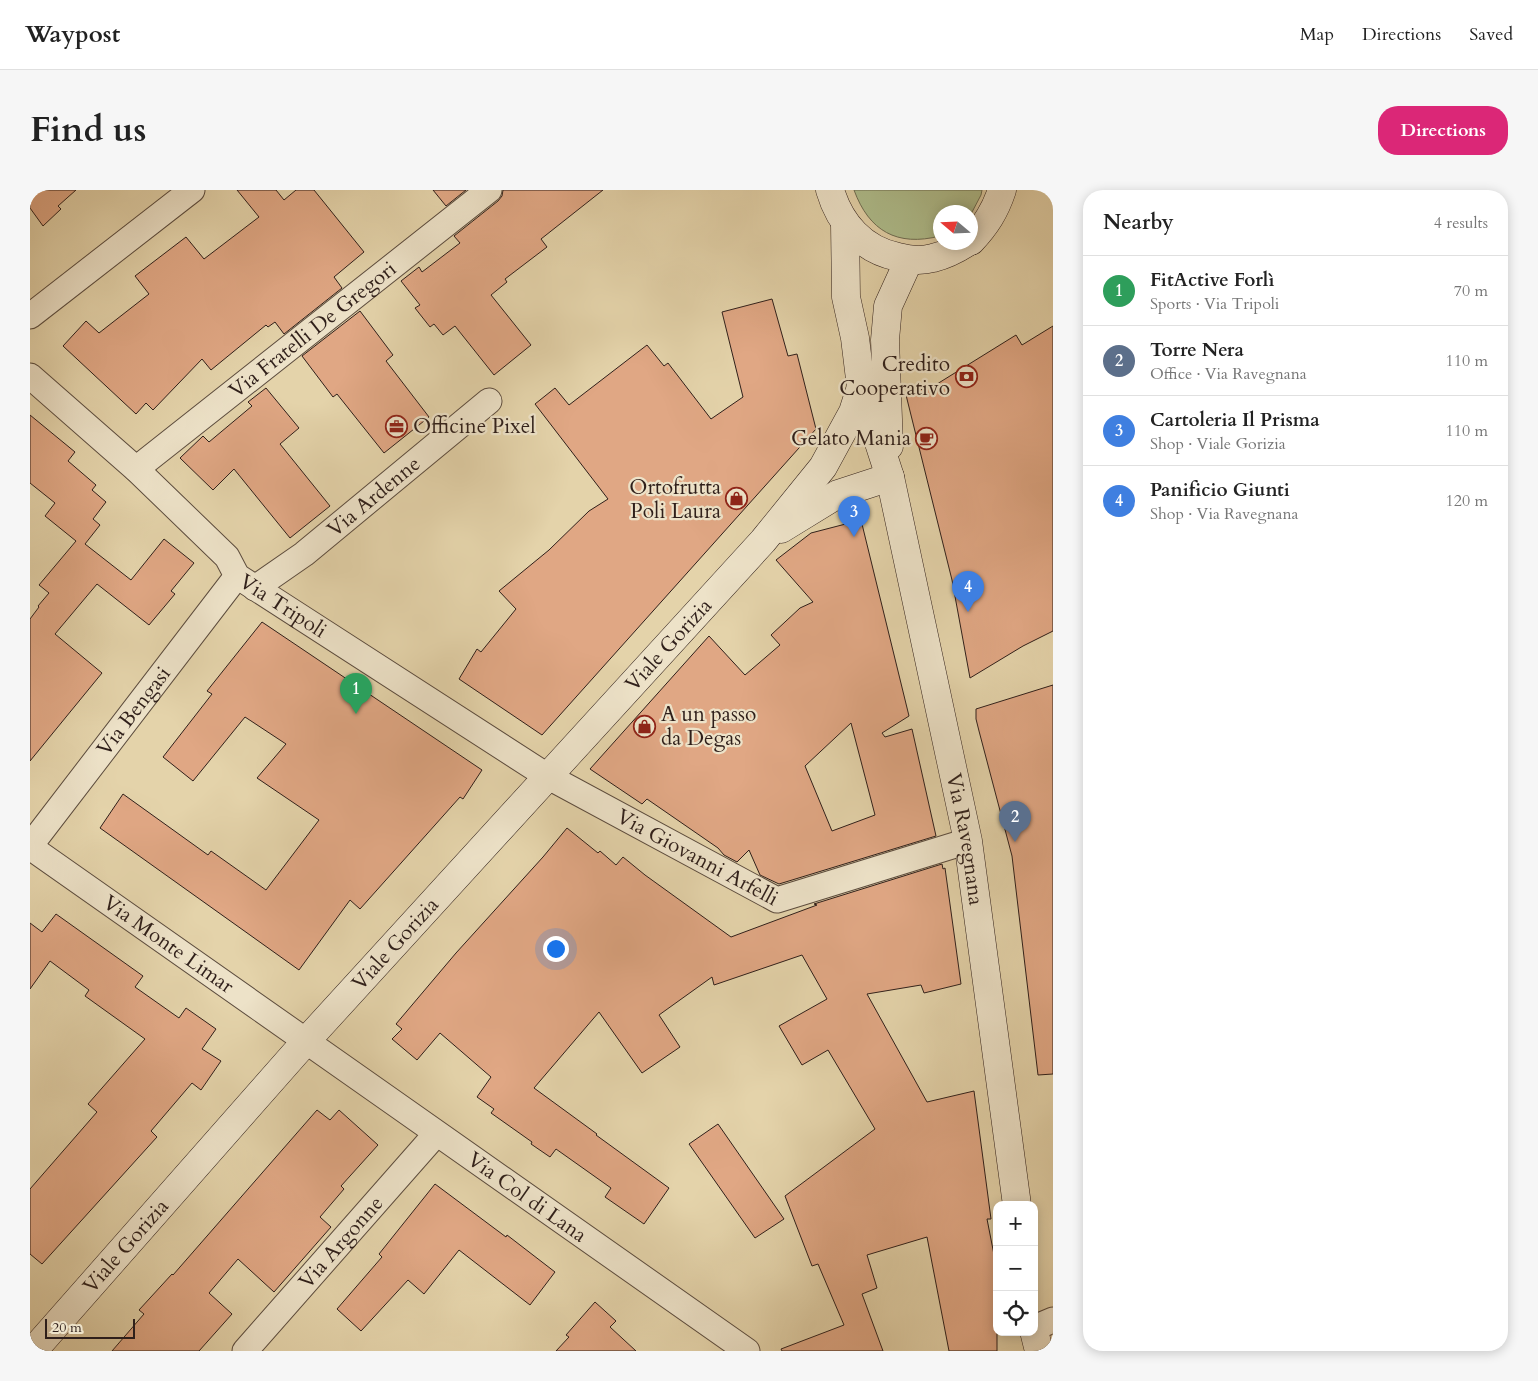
<!DOCTYPE html>
<html lang="en">
<head>
<meta charset="utf-8">
<style>
	body { margin:0; font-family:Cardo,serif; background:#f6f6f6; color:#222 }
	.controls { position:absolute; right:15px; bottom:15px; display:grid; overflow:hidden; border-radius:10px; box-shadow:0 2px 12px #0003 }
	.controls button { width:45px; height:45px; display:grid; place-items:center; padding:0; border:0; border-bottom:1px solid #e0e0e0; background:#fff; color:#222; font:25px sans-serif }
	.compass { position:absolute; left:903px; top:15px; width:45px; height:45px; border-radius:50%; background:#fff; box-shadow:0 2px 12px #0003; rotate:289deg }
	.scale { position:absolute; left:15px; bottom:12px; width:90px; box-sizing:border-box; padding-left:5px; border:2px solid #2f1f1a; border-top:0; font-size:14px; line-height:18px; white-space:nowrap; color:#2f1f1a; -webkit-text-stroke:4px #ede2c8; paint-order:stroke }
	.you { position:absolute; left:525px; top:758px; width:18px; height:18px; margin:-12px; border:4px solid #fff; border-radius:50%; background:#1a73e8; box-shadow:0 0 0 8px #1a73e833 }
	.badge { display:grid; place-items:center; width:32px; height:32px; border-radius:50%; background:#db2777; color:#fff; font-size:16px; font-weight:700 }
	.pin { position:absolute; translate:-50% -41px; filter:drop-shadow(0 1px 2px #0008) }
	.pin::after { content:''; position:absolute; top:26px; width:18px; height:15px; background:inherit; clip-path:polygon(0 0,100% 0,50% 100%) }
	.list { margin:0; padding:0; list-style:none }
	h2 { display:flex; justify-content:space-between; align-items:center; height:65px; margin:0; padding:0 20px; font-size:21px }
	h2 small { font-size:16px; font-weight:400; color:#767676 }
	.list li { display:grid; grid-template-columns:32px 1fr auto; gap:15px; align-items:center; box-sizing:border-box; height:70px; padding:0 20px; border-top:1px solid #e0e0e0 }
	.list b { display:block; font-size:19px; white-space:nowrap }
	.list p { margin:0; font-size:16px; white-space:nowrap; color:#767676 }
	.list em { font-size:16px; font-style:normal; color:#767676 }
	.icon { flex:none; width:28px; height:28px; fill:none; stroke:currentColor; stroke-width:2; stroke-linecap:round; stroke-linejoin:round }
	.map { position:relative; flex:none; width:1023px; height:1161px; overflow:hidden; border-radius:20px }
	header { display:flex; align-items:center; gap:30px; box-sizing:border-box; height:70px; padding:0 25px; background:#fff; border-bottom:1px solid #e0e0e0 }
	header strong { font-size:24px }
	nav { display:flex; gap:28px; margin-inline-start:auto; font-size:18px }
	.intro { display:flex; align-items:center; justify-content:space-between; box-sizing:border-box; height:120px; padding:0 30px }
	h1 { margin:0; font-size:35px }
	.button { padding:12px 22px; border-radius:20px; background:#db2777; color:#fff; font-size:18px; font-weight:700 }
	main { display:flex; gap:30px; padding:0 30px }
	aside { flex:1; background:#fff; border-radius:20px; box-shadow:0 2px 12px #0003 }
	.map>svg:first-child { display:block }
	.green { fill:#afbe8d; stroke:#6f6e54 }
	.building { fill:#e0a784; stroke:#2f1f1a; fill-rule:evenodd }
	.lines { fill:none; stroke-linecap:round; stroke-linejoin:round }
	.street-casing { stroke:#5c4c3e; stroke-width:27 }
	.secondary-casing { stroke:#2f1f1a; stroke-width:29 }
	.street { stroke:#ede2c8; stroke-width:25 }
	.secondary { stroke:#ede2c8; stroke-width:28 }
	.labels { text-anchor:middle; dominant-baseline:central; stroke-width:4.5; stroke-linejoin:round; paint-order:stroke }
	.street-label { font-size:21px; fill:#2f1f1a; stroke:#ede2c8 }
	.poi-label { font-size:21px; fill:#2f1f1a; stroke:#ede2c8; text-anchor:end }
</style>
</head>
<body>
<header>
<strong>Waypost</strong>
<nav><a>Map</a><a>Directions</a><a>Saved</a></nav>
</header>
<div class="intro"><h1>Find us</h1><a class="button">Directions</a></div>
<main>
<div class="map">
<svg width="1023" height="1161" viewBox="0 0 1023 1161">
	<rect width="100%" height="100%" fill="#e4d3aa"/>
	<filter id="stains"><feTurbulence type="fractalNoise" baseFrequency=".004" numOctaves="4"/><feColorMatrix values="0 0 0 0 .2 0 0 0 0 .09 0 0 0 0 .02 0 0 0 .5 -.17"/></filter>
	<radialGradient id="worn" r=".72"><stop offset=".6" stop-color="#630" stop-opacity="0"/><stop offset="1" stop-color="#630" stop-opacity=".3"/></radialGradient>
	<!-- green -->
	<path class="green" d="M824 0H952L951 5 941 24V22H911L910 46C867 57 839 41 824 0Z"/>
	<!-- building -->
	<g class="building">
		<polygon points="0,0 46,0 28,16 31,19 13,36 0,18"/>
		<polygon points="207,0 246,0 254,10 266,0 284,0 334,62 304,87 312,98 254,144 245,132 238,137 236,135 181,180 172,169 123,220 116,213 106,224 33,156 56,131 69,143 119,104 105,86 156,47 174,69 229,27"/>
		<polygon points="403,0 436,0 416,16"/>
		<polygon points="473,0 573,0 511,49 517,57 475,89 477,92 461,105 501,155 464,185 425,136 413,145 404,134 400,137 385,118 390,115 371,91 389,77 392,82 430,53 424,46 468,11 472,6"/>
		<polygon points="742,109 758,166 767,164 786,239 512,545 429,489 447,459 451,462 486,419 469,401 519,360 559,321 578,309 505,214 525,198 539,215 617,155 634,176 638,173 681,229 713,207 692,122"/>
		<polygon points="330,121 363,165 356,171 399,227 354,263 307,204 303,207 272,166"/>
		<polygon points="1023,136 1023,441 993,456 940,488 922,390 876,205 907,194 986,145 992,155"/>
		<polygon points="236,198 269,238 250,254 300,316 260,348 204,279 183,300 150,268 173,246 179,252 222,216 218,212"/>
		<polygon points="0,225 45,262 38,271 66,295 62,300 76,312 63,329 70,335 55,354 101,390 134,349 164,373 141,401 145,404 119,435 67,394 25,444 72,483 0,571 0,429 9,417 8,416 19,403 9,395 46,351 15,326 25,313 0,293"/>
		<path d="M831 330 879 526 852 543 855 547 882 539 906 646 749 694 730 685 719 660 707 672 694 665 688 658 617 609 612 614 560 579 679 446 715 485 750 455 741 445 770 418 783 412 746 370 781 343ZM821 533 845 625 802 641 775 576Z"/>
		<polygon points="232,432 452,580 433,609 430,607 330,719 320,710 269,780 70,638 93,604 178,665 181,661 236,700 289,630 227,588 256,554 215,527 163,591 133,567 182,504 177,501"/>
		<polygon points="1023,495 1023,884 1008,885 982,666 949,541 946,529 946,519"/>
		<polygon points="537,638 568,663 570,661 586,675 593,667 615,685 701,747 787,715 784,714 912,674 913,679 915,678 931,794 894,803 891,795 837,804 897,912 944,901 961,1029 957,1029 967,1080 967,1161 919,1161 897,1047 837,1065 847,1098 832,1104 853,1161 752,1161 751,1159 814,1135 788,1074 782,1076 755,1006 845,939 798,860 772,875 749,836 797,809 772,765 684,795 682,787 629,825 650,857 612,883 569,822 504,898 567,944 566,945 639,998 614,1034 575,1007 581,998 526,959 520,967 501,954 502,952 461,923 464,919 447,907 461,887 410,843 387,870 362,849 372,839 366,834 426,763 513,667"/>
		<polygon points="26,724 113,786 105,797 149,828 156,818 186,839 172,859 191,871 171,900 162,893 121,941 127,947 12,1074 0,1064 0,999 67,922 58,914 115,849 55,806 59,800 20,771 0,799 0,733 12,742"/>
		<polygon points="287,920 300,930 309,920 348,955 311,996 314,999 290,1027 301,1037 244,1102 208,1069 179,1103 202,1124 169,1161 82,1161 114,1124 109,1120 142,1084 143,1085"/>
		<polygon points="688,934 754,1029 725,1048 659,954"/>
		<polygon points="405,994 476,1047 477,1045 525,1082 500,1115 429,1060 394,1104 378,1090 331,1141 307,1119 352,1067 349,1064"/>
		<polygon points="565,1112 586,1131 580,1137 606,1161 526,1161 539,1147 536,1145"/>
	</g>
	<g class="lines">
		<defs>
			<g id="street">
				<polyline points="0,126 162,0"/>
				<path id="s1" d="M0 186 106 279 197 367 207 386 517 586 747 710 938 651"/>
				<path id="s2" d="M106 279 459 0"/>
				<path id="s3" d="M225 398 274 364 459 211"/>
				<path id="s4" d="M0 656 207 386"/>
				<path id="s5" d="M0 657C240 824 477 994 717 1161"/>
				<polyline points="1004,1138 1023,1130"/>
				<path id="s6" d="M215 1161 406 944"/>
			</g>
			<g id="secondary">
				<path d="M800 0C810 34 833 60 868 67 879 70 892 71 903 68 916 65 927 59 938 52"/>
				<path id="s7" d="M815 34 816 107 825 148 831 197 860 287 938 651 987 1015"/>
				<path d="M941 51C956 35 965 21 972 0"/>
				<polyline points="859,256 855,150 858,116 879,70"/>
				<polyline points="751,339 808,304 860,287"/>
				<polyline points="1004,1141 1009,1161"/>
				<path id="s8" d="M3 1161 277 850 733 351 793 277 823 222 831 197"/>
			</g>
		</defs>
		<!-- street casing -->
		<use href="#street" class="street-casing"/>
		<!-- secondary casing -->
		<use href="#secondary" class="secondary-casing"/>
		<!-- street -->
		<use href="#street" class="street"/>
		<!-- secondary -->
		<use href="#secondary" class="secondary"/>
	</g>
	<!-- icons -->
	<defs>
		<symbol id="bank-ring" viewBox="-11 -11 22 22"><circle r="9.5" fill="#ede2c8" stroke="#8f2418" stroke-width="1.5"/><path d="M-6-4H6V4H-6ZM0-2.3a2.3 2.3 0 1 0 0 4.6a2.3 2.3 0 1 0 0-4.6Z" fill="#8f2418"/></symbol>
		<symbol id="office-ring" viewBox="-11 -11 22 22"><circle r="9.5" fill="#ede2c8" stroke="#8f2418" stroke-width="1.5"/><path d="M-6-3h4V-5.5h4V-3h4V5H-6ZM-1-4.5V-3h2v-1.5ZM-6 0V1H6V0Z" fill="#8f2418"/></symbol>
		<symbol id="cafe-ring" viewBox="-11 -11 22 22"><circle r="9.5" fill="#ede2c8" stroke="#8f2418" stroke-width="1.5"/><path d="M-5.5-4.5H6V0H3Q3 3.5 0 3.5H-2.5Q-5.5 3.5-5.5 0ZM3-3.2v2h1.7v-2ZM-6 4.5H4V6H-6Z" fill="#8f2418"/></symbol>
		<symbol id="shop-ring" viewBox="-11 -11 22 22"><circle r="9.5" fill="#ede2c8" stroke="#8f2418" stroke-width="1.5"/><path d="M-5-2.5h2.3a2.7 3.5 0 0 1 5.4 0H5L5.5 6h-11ZM-1.5-2.5h3a1.5 2.3 0 0 0-3 0Z" fill="#8f2418"/></symbol>
	</defs>
	<g fill-rule="evenodd">
		<use href="#bank-ring" x="924" y="174" width="25" height="25"/>
		<use href="#office-ring" x="354" y="224" width="25" height="25"/>
		<use href="#cafe-ring" x="884" y="236" width="25" height="25"/>
		<use href="#shop-ring" x="694" y="296" width="25" height="25"/>
		<use href="#shop-ring" x="602" y="524" width="25" height="25"/>
	</g>
	<g class="labels">
		<!-- street labels -->
		<g class="street-label">
			<text stroke="none"><textPath href="#s2" startOffset="225">Via Fratelli De Gregori</textPath></text>
			<text stroke="none"><textPath href="#s3" startOffset="150">Via Ardenne</textPath></text>
			<text stroke="none"><textPath href="#s1" startOffset="344">Via Tripoli</textPath></text>
			<text stroke="none"><textPath href="#s8" startOffset="950">Viale Gorizia</textPath></text>
			<text stroke="none"><textPath href="#s4" startOffset="170">Via Bengasi</textPath></text>
			<text stroke="none"><textPath href="#s7" startOffset="629">Via Ravegnana</textPath></text>
			<text stroke="none"><textPath href="#s1" startOffset="829">Via Giovanni Arfelli</textPath></text>
			<text stroke="none"><textPath href="#s8" startOffset="545">Viale Gorizia</textPath></text>
			<text stroke="none"><textPath href="#s5" startOffset="169">Via Monte Limar</textPath></text>
			<text stroke="none"><textPath href="#s5" startOffset="608">Via Col di Lana</textPath></text>
			<text stroke="none"><textPath href="#s6" startOffset="145">Via Argonne</textPath></text>
			<text stroke="none"><textPath href="#s8" startOffset="140">Viale Gorizia</textPath></text>
		</g>
		<!-- poi labels -->
		<g class="poi-label">
			<text x="920" y="174">Credito<tspan x="920" dy="24">Cooperativo</tspan></text>
			<text x="383" y="236" text-anchor="start">Officine Pixel</text>
			<text x="881" y="248">Gelato Mania</text>
			<text x="691" y="297">Ortofrutta<tspan x="691" dy="24">Poli Laura</tspan></text>
			<text x="631" y="524" text-anchor="start">A un passo<tspan x="631" dy="24">da Degas</tspan></text>
		</g>
	</g>
	<rect width="100%" height="100%" filter="url(#stains)"/>
	<rect width="100%" height="100%" fill="url(#worn)"/>
</svg>
<div class="controls">
<button>+</button>
<button>−</button>
<button><svg class="icon" aria-label="locate" viewBox="0 0 24 24"><circle cx="12" cy="12" r="6"/><path d="M12 2v4M12 18v4M2 12h4M18 12h4"/></svg></button>
</div>
<svg class="compass" viewBox="-18 -18 36 36"><path d="M0-13l5 13h-10z" fill="#e53935"/><path d="M0 13l5-13h-10z" fill="#767676"/></svg>
<div class="scale">20 m</div>
<div class="you"></div>
<div class="pin badge" style="left:326px;top:524px;background:#2e9e5b">1</div>
<div class="pin badge" style="left:985px;top:652px;background:#5c6f8a">2</div>
<div class="pin badge" style="left:824px;top:347px;background:#3f7fe0">3</div>
<div class="pin badge" style="left:938px;top:422px;background:#3f7fe0">4</div>
</div>
<aside>
<h2>Nearby<small>4 results</small></h2>
<ul class="list">
<li><span class="badge" style="background:#2e9e5b">1</span><div><b>FitActive Forlì</b><p>Sports · Via Tripoli</p></div><em>70 m</em></li>
<li><span class="badge" style="background:#5c6f8a">2</span><div><b>Torre Nera</b><p>Office · Via Ravegnana</p></div><em>110 m</em></li>
<li><span class="badge" style="background:#3f7fe0">3</span><div><b>Cartoleria Il Prisma</b><p>Shop · Viale Gorizia</p></div><em>110 m</em></li>
<li><span class="badge" style="background:#3f7fe0">4</span><div><b>Panificio Giunti</b><p>Shop · Via Ravegnana</p></div><em>120 m</em></li>
</ul>
</aside>
</main>
</body>
</html>
